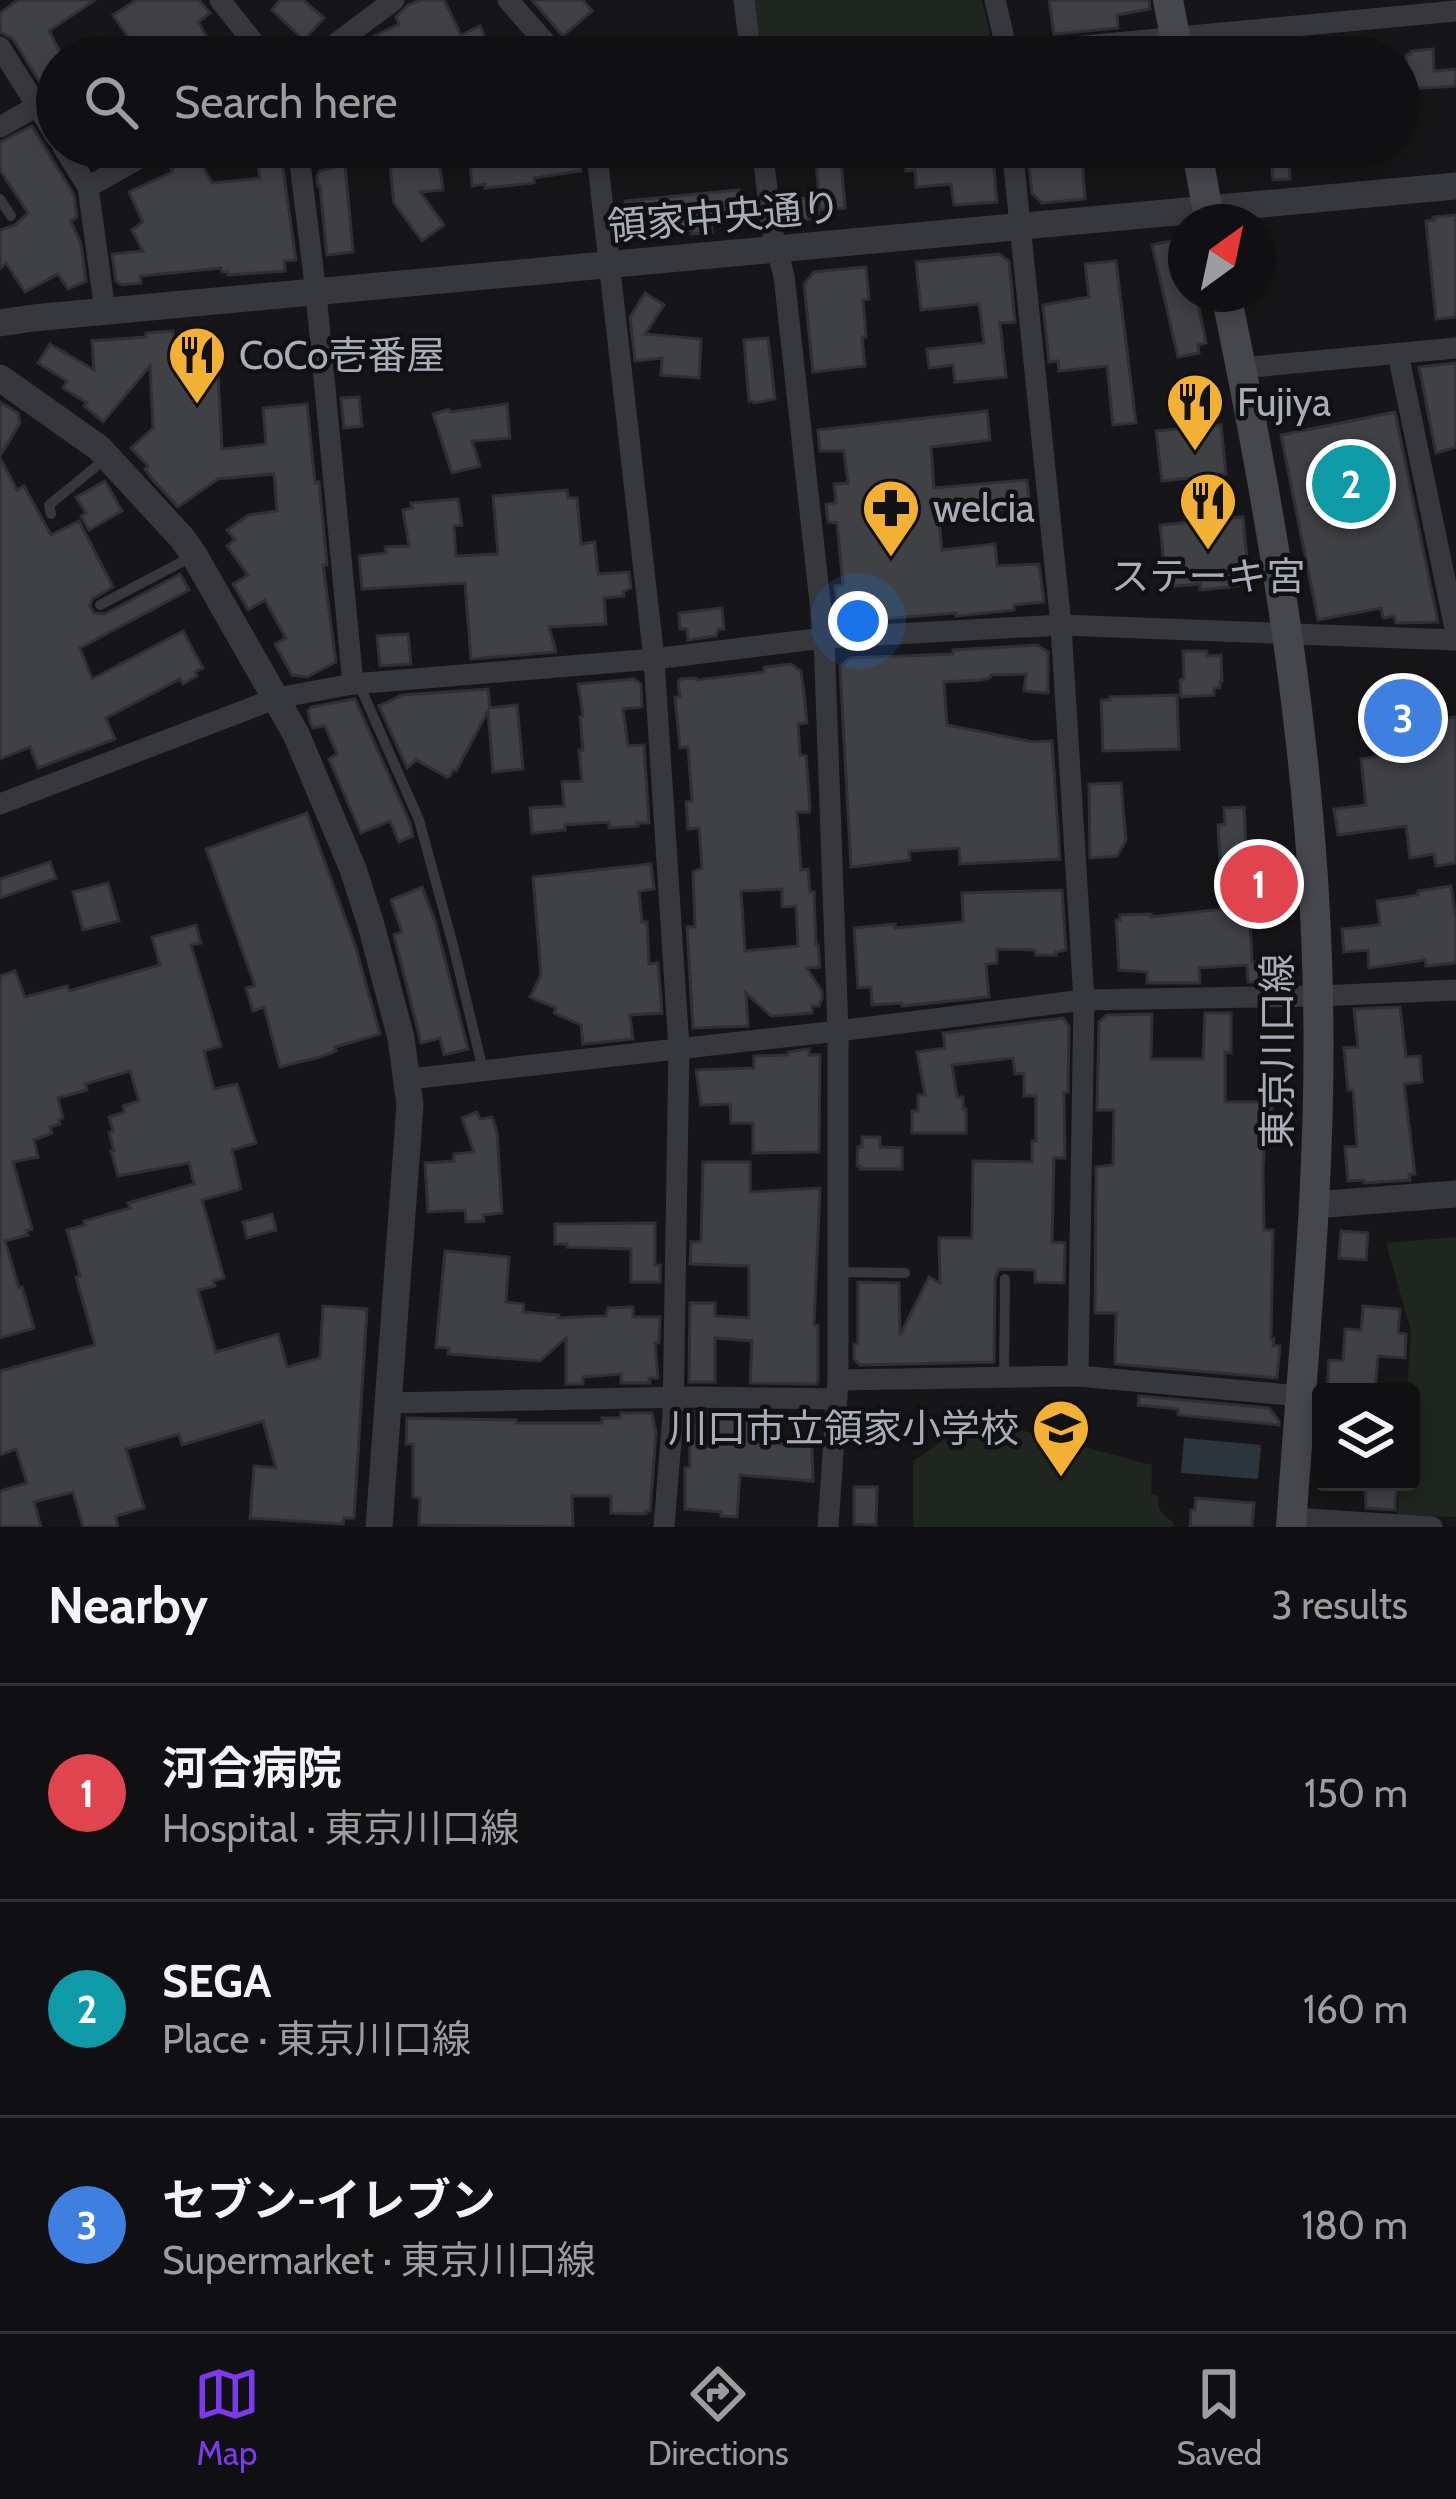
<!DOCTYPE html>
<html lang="en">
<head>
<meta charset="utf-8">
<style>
	body { margin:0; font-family:Cabin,"Noto Sans JP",sans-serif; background:#19191b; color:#f1f3f6 }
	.controls { position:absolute; right:36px; bottom:36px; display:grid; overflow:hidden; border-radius:12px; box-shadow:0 6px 18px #0003 }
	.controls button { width:108px; height:108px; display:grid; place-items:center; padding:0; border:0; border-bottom:3px solid #303032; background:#101012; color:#f1f3f6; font:60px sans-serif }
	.compass { position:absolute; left:1168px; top:204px; width:108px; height:108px; border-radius:50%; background:#101012; box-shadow:0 6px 18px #0003; rotate:33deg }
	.you { position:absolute; left:858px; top:621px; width:42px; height:42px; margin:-30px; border:9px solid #fff; border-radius:50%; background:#1a73e8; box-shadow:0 0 0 18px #1a73e833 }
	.badge { display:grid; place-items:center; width:78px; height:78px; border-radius:50%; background:#7c3aed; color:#fff; font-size:39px; font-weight:700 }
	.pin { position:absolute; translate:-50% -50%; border:6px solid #fff; box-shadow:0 3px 12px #0006 }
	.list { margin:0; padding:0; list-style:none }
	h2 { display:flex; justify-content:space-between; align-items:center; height:156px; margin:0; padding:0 48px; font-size:51px }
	h2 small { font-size:39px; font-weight:400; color:#9c9d9f }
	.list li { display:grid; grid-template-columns:78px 1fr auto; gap:36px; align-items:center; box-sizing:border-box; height:216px; padding:0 48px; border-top:3px solid #303032 }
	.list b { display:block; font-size:45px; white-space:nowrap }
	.list p { margin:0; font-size:39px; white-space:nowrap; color:#9c9d9f }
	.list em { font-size:39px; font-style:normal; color:#9c9d9f }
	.icon { flex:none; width:66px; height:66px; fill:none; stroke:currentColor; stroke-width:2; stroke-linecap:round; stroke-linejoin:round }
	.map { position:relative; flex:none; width:1456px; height:1527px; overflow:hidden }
	.search { position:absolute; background:#101012; box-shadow:0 6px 18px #0003; left:36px; right:36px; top:36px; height:132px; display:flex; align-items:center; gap:30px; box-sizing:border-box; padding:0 42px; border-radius:66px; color:#9c9d9f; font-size:45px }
	.sheet { height:804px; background:#101012 }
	nav { display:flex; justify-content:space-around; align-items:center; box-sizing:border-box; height:168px; border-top:3px solid #303032; background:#101012; font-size:33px; color:#9c9d9f }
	nav a { display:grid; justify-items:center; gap:6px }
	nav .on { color:#7c3aed }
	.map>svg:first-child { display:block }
	.green { fill:#1e261f }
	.water { fill:#2c353c }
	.building { fill:#404145; stroke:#303034; stroke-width:3; fill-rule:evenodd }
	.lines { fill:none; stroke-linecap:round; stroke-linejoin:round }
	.service { stroke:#37383d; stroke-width:10 }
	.minor { stroke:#37383d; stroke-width:21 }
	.tertiary { stroke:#37383d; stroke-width:27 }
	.secondary { stroke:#45474d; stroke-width:30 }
	.labels { text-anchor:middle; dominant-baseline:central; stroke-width:9; stroke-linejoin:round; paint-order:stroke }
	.street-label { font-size:39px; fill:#a8adb8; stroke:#111113 }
	.poi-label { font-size:39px; fill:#a8adb8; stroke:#111113; text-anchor:start }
</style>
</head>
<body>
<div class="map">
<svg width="1456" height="1527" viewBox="0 0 1456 1527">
	<rect width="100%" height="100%" fill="#161618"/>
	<!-- green -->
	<g class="green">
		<polygon points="753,0 982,0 990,33 981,46 864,57 761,57"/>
		<polygon points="1456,1237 1456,1517 1397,1515 1400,1482 1411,1482 1411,1392 1407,1392 1411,1331 1386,1243"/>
		<path d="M976 1418 1152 1465 1151 1494 1158 1496C1158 1510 1161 1515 1174 1522L1173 1527H913V1461Z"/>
	</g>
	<!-- water -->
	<polygon class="water" points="1184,1438 1261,1445 1258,1479 1181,1473"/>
	<!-- building -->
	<g class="building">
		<polygon points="18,0 95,0 49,31 63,57 57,57 57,103 54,105 13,39 0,32 0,13"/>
		<polygon points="136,0 199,0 210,13 198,22 219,57 136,57 126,42 130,40 113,15"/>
		<polygon points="280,0 303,0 324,18 304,40 272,10"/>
		<polygon points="420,0 444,0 461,35 480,26 494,57 343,57 364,41 399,24 396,17 408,5"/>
		<polygon points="532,0 583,0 592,11 563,36"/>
		<polygon points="1049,0 1149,0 1150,9 1117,15 1118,28 1054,34"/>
		<polygon points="1433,49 1434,71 1456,69 1456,86 1409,89 1406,55 1411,54 1411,51"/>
		<polygon points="32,126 74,195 77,217 71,221 81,244 86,281 68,289 58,274 25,292 6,263 0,269 0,230 15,225 28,213 0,170 0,142"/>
		<polygon points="256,147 280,147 296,260 284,261 285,271 228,275 228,272 222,272 221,268 140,276 141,283 122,285 116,281 112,254 143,251 132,230 143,222 129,192 172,172 171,169 196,155 212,183 260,178"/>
		<polygon points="535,147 558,147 559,156 579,154 581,171 534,178 534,183 485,188 485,184 472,186 469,153"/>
		<polygon points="903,147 992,147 997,202 954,205 951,184 916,187 915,170 906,171"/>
		<polygon points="1027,147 1044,147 1045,153 1081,149 1085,199 1042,203 1032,193"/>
		<polygon points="1270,147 1288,147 1290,179 1273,180"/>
		<polygon points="841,159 845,208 820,210 816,161"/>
		<polygon points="439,161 443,190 420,192 444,225 422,241 394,203 390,166"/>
		<polygon points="345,165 353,252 327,255 320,186 318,186 317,176 320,171"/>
		<polygon points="739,190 742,213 711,216 712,232 692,234 692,230 628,238 625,201"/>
		<polygon points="817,197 819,218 790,221 785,217 783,200"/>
		<polygon points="1456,215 1456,317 1436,319 1426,221 1434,220 1433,217"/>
		<polygon points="1170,241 1186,253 1186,294 1196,294 1206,343 1198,345 1199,353 1178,357 1152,245"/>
		<polygon points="999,254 1009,261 1015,322 1000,323 1006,377 955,382 953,365 929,368 927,349 984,343 979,304 921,310 916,262"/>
		<polygon points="1116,261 1136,423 1113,425 1107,366 1059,371 1058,361 1049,362 1043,305 1089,297 1085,264"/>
		<polygon points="866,267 869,299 863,300 866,337 862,337 865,366 813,372 804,284 814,272"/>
		<polygon points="645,293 664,305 645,334 701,339 699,378 661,375 662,358 635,361 630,317"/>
		<polygon points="173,331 174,338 216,334 222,449 266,444 263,408 307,404 315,483 319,482 327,565 323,565 336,662 307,677 292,675 275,644 286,638 265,600 248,610 233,584 248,575 227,546 235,540 227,530 249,515 277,511 274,474 218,479 178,507 153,480 145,469 148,466 131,448 153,428 150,366 103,422 84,406 87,403 63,388 67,381 38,363 50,344 94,370 92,341 146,337 146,333"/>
		<polygon points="768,338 775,399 754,403 753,401 749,401 744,340"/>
		<polygon points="1456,363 1456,447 1436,453 1419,367"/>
		<polygon points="359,397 362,426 344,428 341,398"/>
		<polygon points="0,402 18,413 20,423 0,456"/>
		<polygon points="507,404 510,438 472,441 480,466 452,473 433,414 449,409 450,412"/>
		<polygon points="987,411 990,440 931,447 934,488 1027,480 1030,507 938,514 942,550 995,544 997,566 1039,564 1044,602 1014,605 1014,610 966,615 956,616 956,613 843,622 838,617 835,586 843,585 837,523 828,522 826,504 836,503 834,484 848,483 844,451 820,451 818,430"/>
		<polygon points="1395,412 1438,622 1396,623 1394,616 1383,618 1381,608 1318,620 1281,435"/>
		<polygon points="1221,425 1226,474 1162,481 1156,431"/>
		<polygon points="0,458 17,490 24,486 51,535 79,521 113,587 92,599 90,606 94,613 105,614 180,574 189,590 80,648 92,679 183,631 203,668 195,672 197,676 183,684 180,679 106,718 115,739 38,768 30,747 0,759"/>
		<polygon points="105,481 122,511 89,530 81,516 86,513 76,497"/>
		<polygon points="567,490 568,498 577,498 581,544 595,542 598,574 629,572 631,588 623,592 624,596 604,598 606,624 549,627 556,652 471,659 465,583 362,589 359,556 386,553 385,547 409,546 403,510 413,508 411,503 458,499 462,525 454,526 456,556 498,554 493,496"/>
		<polygon points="1243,517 1248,570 1236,571 1238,586 1200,590 1200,584 1166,587 1160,525"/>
		<polygon points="722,608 724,629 718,629 716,636 688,640 687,629 680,629 679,613"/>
		<polygon points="408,634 411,664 380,666 377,636"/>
		<polygon points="1037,645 1048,652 1048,693 1024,691 1026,674 991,675 990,678 981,680 944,682 947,725 1033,742 1052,741 1060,859 960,864 959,848 909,851 910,860 851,867 840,667 850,658 953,654 953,650"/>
		<polygon points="1183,651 1207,651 1207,656 1221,655 1222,681 1220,681 1220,688 1214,688 1214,695 1181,697 1180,680 1184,679"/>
		<path d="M791 664 801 671 804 693 807 723 798 724 800 755 806 756 810 807 809 812H797L801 870 808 869 810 892H814L816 945H818L820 967 807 968 822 992V999L819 1006H812V1013L771 1016 746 993 748 1026 693 1028 687 927H695L693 872 702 868 699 828 688 829 686 802 692 801 688 747 680 748 675 697H680L678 682 681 679 696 678 697 680 764 672V667ZM782 889V907L796 906 798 946 745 951 741 891Z"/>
		<polygon points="634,679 641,684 642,707 623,709 628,746 644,745 649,823 637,823 638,826 609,828 609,822 565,825 565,830 532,833 530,808 564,806 562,782 582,781 579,750 583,750 580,717 583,716 578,684"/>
		<polygon points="1416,683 1421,721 1456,717 1456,863 1436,866 1434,854 1410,858 1406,826 1338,835 1334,809 1366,805 1361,759 1391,754 1383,687"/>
		<polygon points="488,689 490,708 517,705 523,769 493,772 488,711 456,771 453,770 450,776 447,777 416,760 407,768 379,706 402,695"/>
		<polygon points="1177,695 1179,749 1103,751 1101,700 1110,700 1110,697"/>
		<polygon points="355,699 410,823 413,836 399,842 390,821 361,833 329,759 337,754 325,726 313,728 310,722 308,711 311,707"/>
		<polygon points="1121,783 1126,840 1117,856 1090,858 1089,784"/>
		<polygon points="1244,807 1252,962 1264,962 1265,982 1248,982 1247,965 1199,968 1200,983 1147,983 1147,972 1119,970 1116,920 1120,920 1120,915 1151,914 1151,917 1223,909 1218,825 1225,824 1224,808"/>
		<polygon points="307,813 355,945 380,1034 335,1047 336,1051 323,1056 280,1067 264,1007 253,1011 246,988 255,986 206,849"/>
		<polygon points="50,862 56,878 0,898 0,879"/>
		<polygon points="651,864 654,889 639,891 642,922 647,922 649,964 658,963 662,1013 630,1015 633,1039 583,1044 581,1025 554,1013 556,1008 530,997 541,975 533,877"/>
		<polygon points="108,883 119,921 83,930 73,892"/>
		<polygon points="1451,886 1456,919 1456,963 1426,966 1425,960 1369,968 1368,950 1344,952 1342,929 1380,925 1377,901 1418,895 1418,891"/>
		<polygon points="422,887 435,921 468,1049 444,1055 440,1038 421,1043 394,935 402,932 391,900"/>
		<polygon points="1062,890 1066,950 1056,952 1056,955 1036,955 1035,950 997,949 997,963 986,964 989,997 902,1006 902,1003 872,1005 871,987 858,988 854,928 895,924 895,928 963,922 962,893"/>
		<polygon points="196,925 201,943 191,945 221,1046 204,1051 214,1089 237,1084 256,1143 232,1150 241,1189 202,1200 224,1278 213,1281 215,1286 198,1290 216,1352 278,1334 287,1367 320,1358 323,1306 367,1309 354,1518 344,1518 343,1524 250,1518 254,1466 276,1468 263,1421 182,1445 179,1434 126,1449 144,1508 116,1516 118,1527 83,1527 73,1492 34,1502 41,1527 0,1527 0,1491 27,1483 16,1449 0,1455 0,1371 95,1345 76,1277 80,1276 67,1230 85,1225 84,1221 130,1208 128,1203 194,1184 189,1163 118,1176 111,1151 114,1151 109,1132 113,1131 109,1117 125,1112 123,1106 139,1101 130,1071 85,1084 87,1090 58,1098 63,1118 59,1120 60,1124 50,1127 52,1133 34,1140 38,1157 13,1162 32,1229 26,1231 28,1235 5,1241 19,1288 22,1287 34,1328 0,1338 0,976 15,971 25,997 67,986 69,991 160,965 152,937"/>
		<polygon points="1400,1007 1406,1057 1420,1056 1422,1082 1404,1084 1415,1174 1409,1174 1410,1180 1364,1183 1364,1180 1348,1181 1345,1147 1357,1146 1353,1090 1348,1090 1344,1048 1358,1047 1354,1009"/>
		<polygon points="1205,1013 1231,1013 1231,1053 1225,1052 1225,1102 1272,1102 1272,1142 1265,1142 1263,1169 1264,1230 1273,1230 1271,1339 1274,1339 1273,1346 1280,1346 1277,1378 1115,1364 1116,1313 1095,1313 1096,1167 1113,1165 1114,1110 1097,1110 1099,1022 1107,1015 1152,1014 1151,1059 1203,1059"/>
		<polygon points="1063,1018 1069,1026 1068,1092 1064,1092 1065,1158 1054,1158 1052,1242 1065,1243 1064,1283 1035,1282 1035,1270 999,1269 995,1279 994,1362 860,1365 854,1359 854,1344 858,1344 858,1282 899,1283 900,1335 929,1277 940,1283 939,1238 972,1238 973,1161 1032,1162 1032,1141 1036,1141 1036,1096 1024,1096 1024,1073 1015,1074 1013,1058 952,1065 957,1097 963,1097 963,1109 966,1109 966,1133 912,1133 912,1111 918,1111 918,1095 925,1095 917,1052 945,1048 943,1033"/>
		<polygon points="809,1049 809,1055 820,1055 819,1152 753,1153 753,1123 731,1123 730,1104 701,1105 696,1070 754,1068 754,1056 788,1055 788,1052"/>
		<polygon points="477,1112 480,1119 492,1117 497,1132 502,1213 483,1215 484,1221 466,1222 465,1210 428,1212 425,1163 454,1161 454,1154 474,1152 462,1118"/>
		<polygon points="862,1137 880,1137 880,1147 902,1148 902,1169 860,1169 860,1166 857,1166 858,1147 862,1147"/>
		<polygon points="703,1162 750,1162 750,1192 820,1188 814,1325 818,1325 818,1381 816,1384 750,1383 752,1341 715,1338 715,1382 689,1382 690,1303 715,1303 715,1316 749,1318 749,1266 690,1264 691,1242 701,1242"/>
		<polygon points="272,1214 276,1230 247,1238 243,1222"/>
		<polygon points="655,1223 655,1265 660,1265 660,1282 631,1282 631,1249 567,1247 567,1244 555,1244 555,1224"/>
		<polygon points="1341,1231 1368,1233 1366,1260 1339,1258"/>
		<polygon points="445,1251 509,1257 506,1302 524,1304 523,1312 559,1315 558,1318 576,1317 606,1316 608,1308 633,1307 633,1317 660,1317 659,1343 655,1343 658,1378 649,1378 650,1383 621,1383 621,1374 583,1377 583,1384 566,1384 566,1338 540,1361 448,1354 449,1348 436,1347"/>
		<polygon points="1363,1306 1400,1309 1398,1333 1406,1334 1405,1358 1378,1356 1375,1392 1327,1392 1329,1360 1343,1361 1345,1329 1361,1330"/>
		<polygon points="1139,1396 1269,1408 1279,1421 1279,1425 1178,1415 1178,1409 1138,1405"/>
		<polygon points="695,1412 782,1413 780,1444 812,1446 813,1481 740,1475 737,1517 721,1516 721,1512 685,1509 685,1468 690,1467 689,1422 695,1422"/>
		<polygon points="621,1413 652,1413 656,1433 650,1511 646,1511 646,1514 611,1513 611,1496 572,1496 573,1527 419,1525 420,1498 413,1497 413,1444 406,1444 407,1418 516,1420 516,1423 602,1423 602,1418 621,1418"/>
		<polygon points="1365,1482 1397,1482 1395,1510 1366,1508"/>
		<polygon points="854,1487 877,1487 876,1525 854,1524"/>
		<polygon points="1196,1498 1254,1503 1252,1527 1190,1527 1191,1510 1195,1510"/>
	</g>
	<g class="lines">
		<!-- service -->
		<g class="service">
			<polyline points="0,199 11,216"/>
			<polyline points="51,514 49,505 104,460"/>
			<polyline points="100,605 193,556"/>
			<polyline points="359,684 419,820 453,945 483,1070"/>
			<polyline points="838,1272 905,1273"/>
			<polyline points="1004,1378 1005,1279"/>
		</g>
		<!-- minor -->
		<g class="minor">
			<polyline points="220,0 265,57"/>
			<polyline points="508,0 558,57"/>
			<polyline points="744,0 751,57"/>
			<polyline points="995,0 1003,34 1005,57"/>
			<polyline points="0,47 57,138"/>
			<polyline points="318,57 394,0"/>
			<polyline points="966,57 1456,11"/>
			<polyline points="0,127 37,106"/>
			<polyline points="63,147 88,187 105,311"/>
			<polyline points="298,147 316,293 353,684"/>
			<polyline points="596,147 654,659 679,1048 673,1415 664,1527"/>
			<polyline points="762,147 772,231 784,276 824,638 838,1031 838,1380 828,1527"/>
			<polyline points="1012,147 1061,625 1084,1000 1078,1376"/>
			<polyline points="300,160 355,147"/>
			<polyline points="88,187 159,147"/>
			<polyline points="1398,354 1456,633"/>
			<polyline points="1241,368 1456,348"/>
			<polyline points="0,804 277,698 353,684 654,659 824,638 1061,625 1456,640"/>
			<polyline points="409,1079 838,1031 1084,1000 1318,996 1456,990"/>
			<polyline points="838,1380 1078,1376 1301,1396"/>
			<polyline points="388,1403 688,1397 837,1399"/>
			<polyline points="1292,1518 1432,1527"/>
		</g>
		<!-- tertiary -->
		<g class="tertiary">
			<polyline points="0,323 33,318 1456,186"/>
			<polyline points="0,378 99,448 182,538 194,555 296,734 353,869 371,925 401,1038 410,1105 379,1527"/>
			<polyline points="1314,1205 1456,1194"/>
		</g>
		<!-- secondary -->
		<g class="secondary">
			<polyline points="1168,0 1179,57"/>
			<polyline points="1196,147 1210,222"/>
			<path d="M1226 294C1274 526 1314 761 1318 999 1322 1175 1303 1351 1291 1527"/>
		</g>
	</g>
	<!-- icons -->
	<defs>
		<symbol id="restaurant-pin" viewBox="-11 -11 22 30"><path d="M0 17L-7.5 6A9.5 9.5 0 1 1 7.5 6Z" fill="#f2b134" stroke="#111113"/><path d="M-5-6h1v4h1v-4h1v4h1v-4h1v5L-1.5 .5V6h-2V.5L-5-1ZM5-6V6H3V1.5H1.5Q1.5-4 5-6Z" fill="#111"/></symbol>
		<symbol id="pharmacy-pin" viewBox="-11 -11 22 30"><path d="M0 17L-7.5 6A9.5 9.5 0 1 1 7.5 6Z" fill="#f2b134" stroke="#111113"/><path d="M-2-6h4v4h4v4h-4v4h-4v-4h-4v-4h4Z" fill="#111"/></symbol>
		<symbol id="school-pin" viewBox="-11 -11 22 30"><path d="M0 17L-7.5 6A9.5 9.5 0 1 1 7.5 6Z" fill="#f2b134" stroke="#111113"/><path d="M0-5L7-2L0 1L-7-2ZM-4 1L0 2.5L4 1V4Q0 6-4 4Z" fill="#111"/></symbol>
	</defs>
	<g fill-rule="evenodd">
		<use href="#restaurant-pin" x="164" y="322" width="66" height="90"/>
		<use href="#restaurant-pin" x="1162" y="369" width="66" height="90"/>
		<use href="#restaurant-pin" x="1175" y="468" width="66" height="90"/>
		<use href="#pharmacy-pin" x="858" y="475" width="66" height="90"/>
		<use href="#school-pin" x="1028" y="1395" width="66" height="90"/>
	</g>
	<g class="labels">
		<!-- street labels -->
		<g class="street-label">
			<text transform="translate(724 216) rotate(-5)">領家中央通り</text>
			<text transform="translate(1277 1051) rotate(-90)">東京川口線</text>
		</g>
		<!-- poi labels -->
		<g class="poi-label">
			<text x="239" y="355">CoCo壱番屋</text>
			<text x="1237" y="402">Fujiya</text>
			<text x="933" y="508">welcia</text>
			<text x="1208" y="576" text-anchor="middle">ステーキ宮</text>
			<text x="1019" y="1428" text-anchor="end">川口市立領家小学校</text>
		</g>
	</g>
</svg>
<div class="controls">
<button><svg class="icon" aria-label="layers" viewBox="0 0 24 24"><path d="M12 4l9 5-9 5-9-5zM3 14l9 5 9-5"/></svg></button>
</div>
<svg class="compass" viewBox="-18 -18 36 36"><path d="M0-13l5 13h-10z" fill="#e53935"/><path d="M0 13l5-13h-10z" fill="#9c9d9f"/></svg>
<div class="you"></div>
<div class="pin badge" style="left:1259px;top:884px;background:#e0444e">1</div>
<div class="pin badge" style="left:1351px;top:484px;background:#0f9aa8">2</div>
<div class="pin badge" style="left:1403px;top:718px;background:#3f7fe0">3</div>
<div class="search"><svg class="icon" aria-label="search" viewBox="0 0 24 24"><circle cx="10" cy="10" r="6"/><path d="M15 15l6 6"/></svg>Search here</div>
</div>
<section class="sheet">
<h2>Nearby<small>3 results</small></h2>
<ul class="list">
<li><span class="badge" style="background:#e0444e">1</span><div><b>河合病院</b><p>Hospital · 東京川口線</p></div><em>150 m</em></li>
<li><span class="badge" style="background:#0f9aa8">2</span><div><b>SEGA</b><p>Place · 東京川口線</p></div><em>160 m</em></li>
<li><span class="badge" style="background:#3f7fe0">3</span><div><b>セブン-イレブン</b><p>Supermarket · 東京川口線</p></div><em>180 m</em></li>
</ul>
</section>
<nav>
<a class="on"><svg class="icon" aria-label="map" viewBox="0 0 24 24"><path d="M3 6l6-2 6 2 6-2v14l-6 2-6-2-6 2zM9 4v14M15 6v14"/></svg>Map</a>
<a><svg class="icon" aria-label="directions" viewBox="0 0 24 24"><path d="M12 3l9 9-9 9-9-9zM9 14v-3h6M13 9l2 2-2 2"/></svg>Directions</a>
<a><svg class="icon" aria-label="saved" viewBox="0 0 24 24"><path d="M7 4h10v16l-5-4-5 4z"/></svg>Saved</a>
</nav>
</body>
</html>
